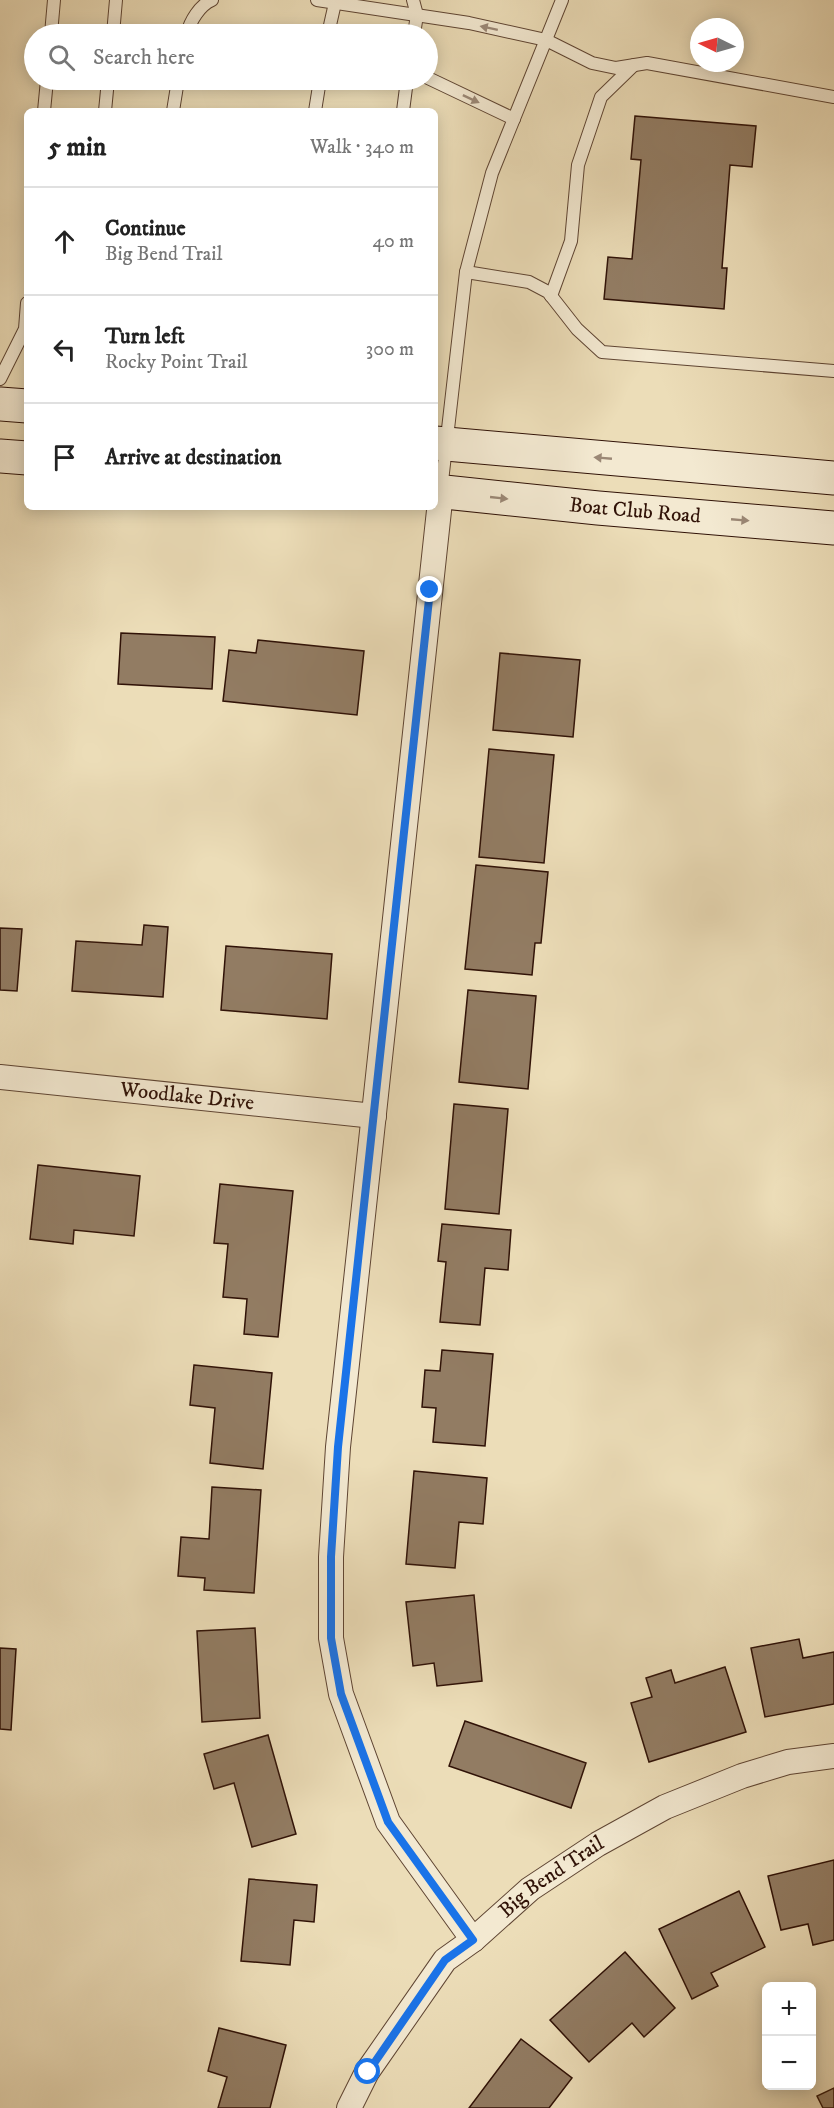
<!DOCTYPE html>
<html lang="en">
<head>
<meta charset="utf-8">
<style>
	body { margin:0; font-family:"IM FELL DW Pica",serif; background:#f2f2f2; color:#222 }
	.controls { position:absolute; right:18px; bottom:18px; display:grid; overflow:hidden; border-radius:9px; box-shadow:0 3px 15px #0003 }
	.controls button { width:54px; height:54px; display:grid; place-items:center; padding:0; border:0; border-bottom:2px solid #e0e0e0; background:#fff; color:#222; font:30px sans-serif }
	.compass { position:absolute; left:690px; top:18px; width:54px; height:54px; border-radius:50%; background:#fff; box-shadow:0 3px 15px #0003; rotate:275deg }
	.stop { position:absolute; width:18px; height:18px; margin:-14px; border:4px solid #1a73e8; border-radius:50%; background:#fff }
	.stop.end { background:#1a73e8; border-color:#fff; box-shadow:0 2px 6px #0008 }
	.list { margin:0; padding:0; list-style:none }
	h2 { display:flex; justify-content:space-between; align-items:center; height:78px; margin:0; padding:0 24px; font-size:26px }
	h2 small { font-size:20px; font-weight:400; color:#767676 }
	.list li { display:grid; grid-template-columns:39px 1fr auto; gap:18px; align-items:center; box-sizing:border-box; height:108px; padding:0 24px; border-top:2px solid #e0e0e0 }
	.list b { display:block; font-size:22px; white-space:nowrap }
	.list p { margin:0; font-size:20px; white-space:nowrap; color:#767676 }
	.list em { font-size:20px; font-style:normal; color:#767676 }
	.icon { flex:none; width:33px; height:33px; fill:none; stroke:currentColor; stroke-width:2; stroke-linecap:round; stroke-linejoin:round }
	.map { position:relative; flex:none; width:834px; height:2108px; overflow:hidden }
	.search { position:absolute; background:#fff; box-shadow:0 3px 15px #0003; left:24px; top:24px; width:414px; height:66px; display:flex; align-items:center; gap:15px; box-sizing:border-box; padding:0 21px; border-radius:33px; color:#767676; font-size:22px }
	.panel { position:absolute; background:#fff; box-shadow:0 3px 15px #0003; left:24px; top:108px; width:414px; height:402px; border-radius:9px }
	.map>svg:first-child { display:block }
	.building { fill:#927c63; stroke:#301207; stroke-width:1.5 }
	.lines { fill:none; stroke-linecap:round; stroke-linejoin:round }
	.service-casing { stroke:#5f4533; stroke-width:14 }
	.minor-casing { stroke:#5f4533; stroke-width:26 }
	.secondary-casing { stroke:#301207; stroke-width:35 }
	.service { stroke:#f3e9d1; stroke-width:12 }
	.minor { stroke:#f3e9d1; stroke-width:24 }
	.secondary { stroke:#f3e9d1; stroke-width:33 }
	.oneway { fill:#9b8876 }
	.route { stroke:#1a73e8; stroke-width:8 }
	.labels { text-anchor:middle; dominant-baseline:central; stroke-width:4.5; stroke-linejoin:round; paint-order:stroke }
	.street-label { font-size:21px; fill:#301207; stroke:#f3e9d1 }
</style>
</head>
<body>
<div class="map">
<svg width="834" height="2108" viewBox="0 0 834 2108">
	<rect width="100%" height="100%" fill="#ecddb8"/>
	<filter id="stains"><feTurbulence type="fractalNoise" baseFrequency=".00333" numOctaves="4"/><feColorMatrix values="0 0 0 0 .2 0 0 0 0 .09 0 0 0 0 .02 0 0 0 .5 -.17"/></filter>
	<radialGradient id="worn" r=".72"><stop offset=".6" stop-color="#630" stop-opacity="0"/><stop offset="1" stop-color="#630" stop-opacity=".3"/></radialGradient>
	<!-- building -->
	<g class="building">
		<polygon points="635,116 756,126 752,167 730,165 722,268 727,268 724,309 604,299 608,257 632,259 641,160 631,159"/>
		<polygon points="121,633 215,637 212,689 118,684"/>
		<polygon points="258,640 364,651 357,715 223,701 229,650 256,653"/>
		<polygon points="500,653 580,660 573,737 493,730"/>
		<polygon points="489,749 554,755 544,863 479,857"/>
		<polygon points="476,865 548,872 541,943 535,943 532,975 465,969"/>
		<polygon points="144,925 168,927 163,997 72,991 76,941 142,945"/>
		<polygon points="0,928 22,929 17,991 0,990"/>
		<polygon points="226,946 332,954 327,1019 221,1010"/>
		<polygon points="468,990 536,996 528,1089 459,1082"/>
		<polygon points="454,1104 508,1109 499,1214 445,1209"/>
		<polygon points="38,1165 140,1176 134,1236 74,1230 73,1244 30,1239"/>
		<polygon points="220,1184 293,1191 278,1337 244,1334 247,1299 223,1297 228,1244 214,1243"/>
		<polygon points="442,1224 511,1230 508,1270 485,1268 480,1325 440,1322 446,1262 438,1261"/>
		<polygon points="442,1350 493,1354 485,1446 433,1442 436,1408 422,1407 425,1370 440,1371"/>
		<polygon points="194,1365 272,1373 263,1469 210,1463 215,1408 190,1405"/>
		<polygon points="414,1471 487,1478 483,1524 459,1522 455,1568 406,1564"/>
		<polygon points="212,1487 261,1490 254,1593 204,1590 205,1578 178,1576 181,1537 209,1539"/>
		<polygon points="474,1595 482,1681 437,1686 434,1663 413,1666 406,1602"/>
		<polygon points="255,1628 260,1718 202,1722 197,1631"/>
		<polygon points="799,1639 803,1658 834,1652 834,1704 765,1717 751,1648"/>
		<polygon points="0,1648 16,1649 11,1730 0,1729"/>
		<polygon points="725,1667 746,1732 649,1762 631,1703 652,1697 646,1678 671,1670 675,1683"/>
		<polygon points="465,1721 586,1763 571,1808 449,1766"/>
		<polygon points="268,1735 296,1834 252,1847 234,1783 214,1789 204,1754"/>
		<polygon points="834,1860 834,1940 813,1945 808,1924 781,1930 768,1876"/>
		<polygon points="249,1879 317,1885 314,1922 294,1920 290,1965 241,1961"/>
		<polygon points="739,1891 765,1947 711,1973 718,1986 692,1999 659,1929"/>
		<polygon points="625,1952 675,2008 644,2037 632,2023 589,2062 550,2020"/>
		<polygon points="219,2028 286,2045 270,2108 218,2108 227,2077 208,2071"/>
		<polygon points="521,2039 572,2078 549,2108 469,2108"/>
		<polygon points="834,2088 834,2108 823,2108 817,2096"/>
	</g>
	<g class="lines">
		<defs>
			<g id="service">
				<polyline points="317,0 469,23 546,40 592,63 616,68 647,63 834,97"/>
				<polyline points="413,0 417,15 414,34"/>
				<polyline points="51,34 54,0"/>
				<polyline points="113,34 116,0"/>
				<path d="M187 34C190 21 200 5 212 0"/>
				<polyline points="328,34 335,3"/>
				<polyline points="428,78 514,119"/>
				<polyline points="44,111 47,80"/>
				<polyline points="105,111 108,80"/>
				<polyline points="173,111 178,80"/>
				<polyline points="315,111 320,80"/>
				<polyline points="403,111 407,80"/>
				<polyline points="466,272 529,282 548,292 577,329 602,352 834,371"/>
				<polyline points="551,296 571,241 578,165 601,97 634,65"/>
				<polyline points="0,379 25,329 27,303"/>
				<polyline points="441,490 466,272 492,173 562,0"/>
			</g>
			<g id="minor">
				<polyline points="441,492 338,1447 331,1557 331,1638 341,1694 388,1822 473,1940"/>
				<path id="s1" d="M0 1077 374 1116"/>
				<path id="s2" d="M349 2108 367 2072 445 1960 473 1940 530 1889 598 1844 665 1807 742 1776 788 1762 834 1756"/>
			</g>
			<g id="secondary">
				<polyline points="0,404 27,406"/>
				<polyline points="435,443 834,478"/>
				<polyline points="0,456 27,458"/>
				<path id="s3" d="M435 491 598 508 834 528"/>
			</g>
		</defs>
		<!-- service casing -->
		<use href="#service" class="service-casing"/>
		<!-- minor casing -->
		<use href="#minor" class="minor-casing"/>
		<!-- secondary casing -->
		<use href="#secondary" class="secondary-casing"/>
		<!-- service -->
		<use href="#service" class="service"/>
		<!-- minor -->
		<use href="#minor" class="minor"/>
		<!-- secondary -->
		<use href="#secondary" class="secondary"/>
	</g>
	<!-- one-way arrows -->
	<defs><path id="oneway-solid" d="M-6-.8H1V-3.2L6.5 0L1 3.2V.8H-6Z" transform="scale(1.5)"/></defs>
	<g class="oneway">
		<use href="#oneway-solid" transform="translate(489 28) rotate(-168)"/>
		<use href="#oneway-solid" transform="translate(471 99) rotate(25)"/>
		<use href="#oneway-solid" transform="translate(603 458) rotate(-175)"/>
		<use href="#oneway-solid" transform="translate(499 498) rotate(6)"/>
		<use href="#oneway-solid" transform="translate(740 520) rotate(5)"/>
	</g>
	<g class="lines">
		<!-- route -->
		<polyline class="route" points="368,2072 445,1960 473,1940 388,1822 341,1694 331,1638 331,1557 338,1447 430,590"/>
	</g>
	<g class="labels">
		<!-- street labels -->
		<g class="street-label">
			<text stroke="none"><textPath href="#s3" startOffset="201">Boat Club Road</textPath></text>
			<text stroke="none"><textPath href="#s1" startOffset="188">Woodlake Drive</textPath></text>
			<text stroke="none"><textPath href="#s2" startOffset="312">Big Bend Trail</textPath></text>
		</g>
	</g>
	<rect width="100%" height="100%" filter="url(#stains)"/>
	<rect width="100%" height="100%" fill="url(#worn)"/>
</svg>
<div class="controls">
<button>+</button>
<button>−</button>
</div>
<svg class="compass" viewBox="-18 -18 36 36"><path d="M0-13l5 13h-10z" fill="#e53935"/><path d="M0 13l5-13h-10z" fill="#767676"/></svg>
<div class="stop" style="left:368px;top:2072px"></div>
<div class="stop end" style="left:430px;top:590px"></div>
<div class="search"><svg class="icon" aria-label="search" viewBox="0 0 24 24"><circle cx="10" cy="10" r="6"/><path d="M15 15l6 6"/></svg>Search here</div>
<section class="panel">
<h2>5 min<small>Walk · 340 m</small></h2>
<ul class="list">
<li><svg class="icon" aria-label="ahead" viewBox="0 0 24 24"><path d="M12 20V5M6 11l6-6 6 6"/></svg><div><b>Continue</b><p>Big Bend Trail</p></div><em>40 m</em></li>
<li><svg class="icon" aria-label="left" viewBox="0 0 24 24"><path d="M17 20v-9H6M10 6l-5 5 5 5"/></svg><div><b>Turn left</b><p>Rocky Point Trail</p></div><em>300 m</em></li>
<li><svg class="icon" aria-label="arrive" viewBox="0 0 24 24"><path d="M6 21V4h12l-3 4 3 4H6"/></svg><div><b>Arrive at destination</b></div></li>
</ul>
</section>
</div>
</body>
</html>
